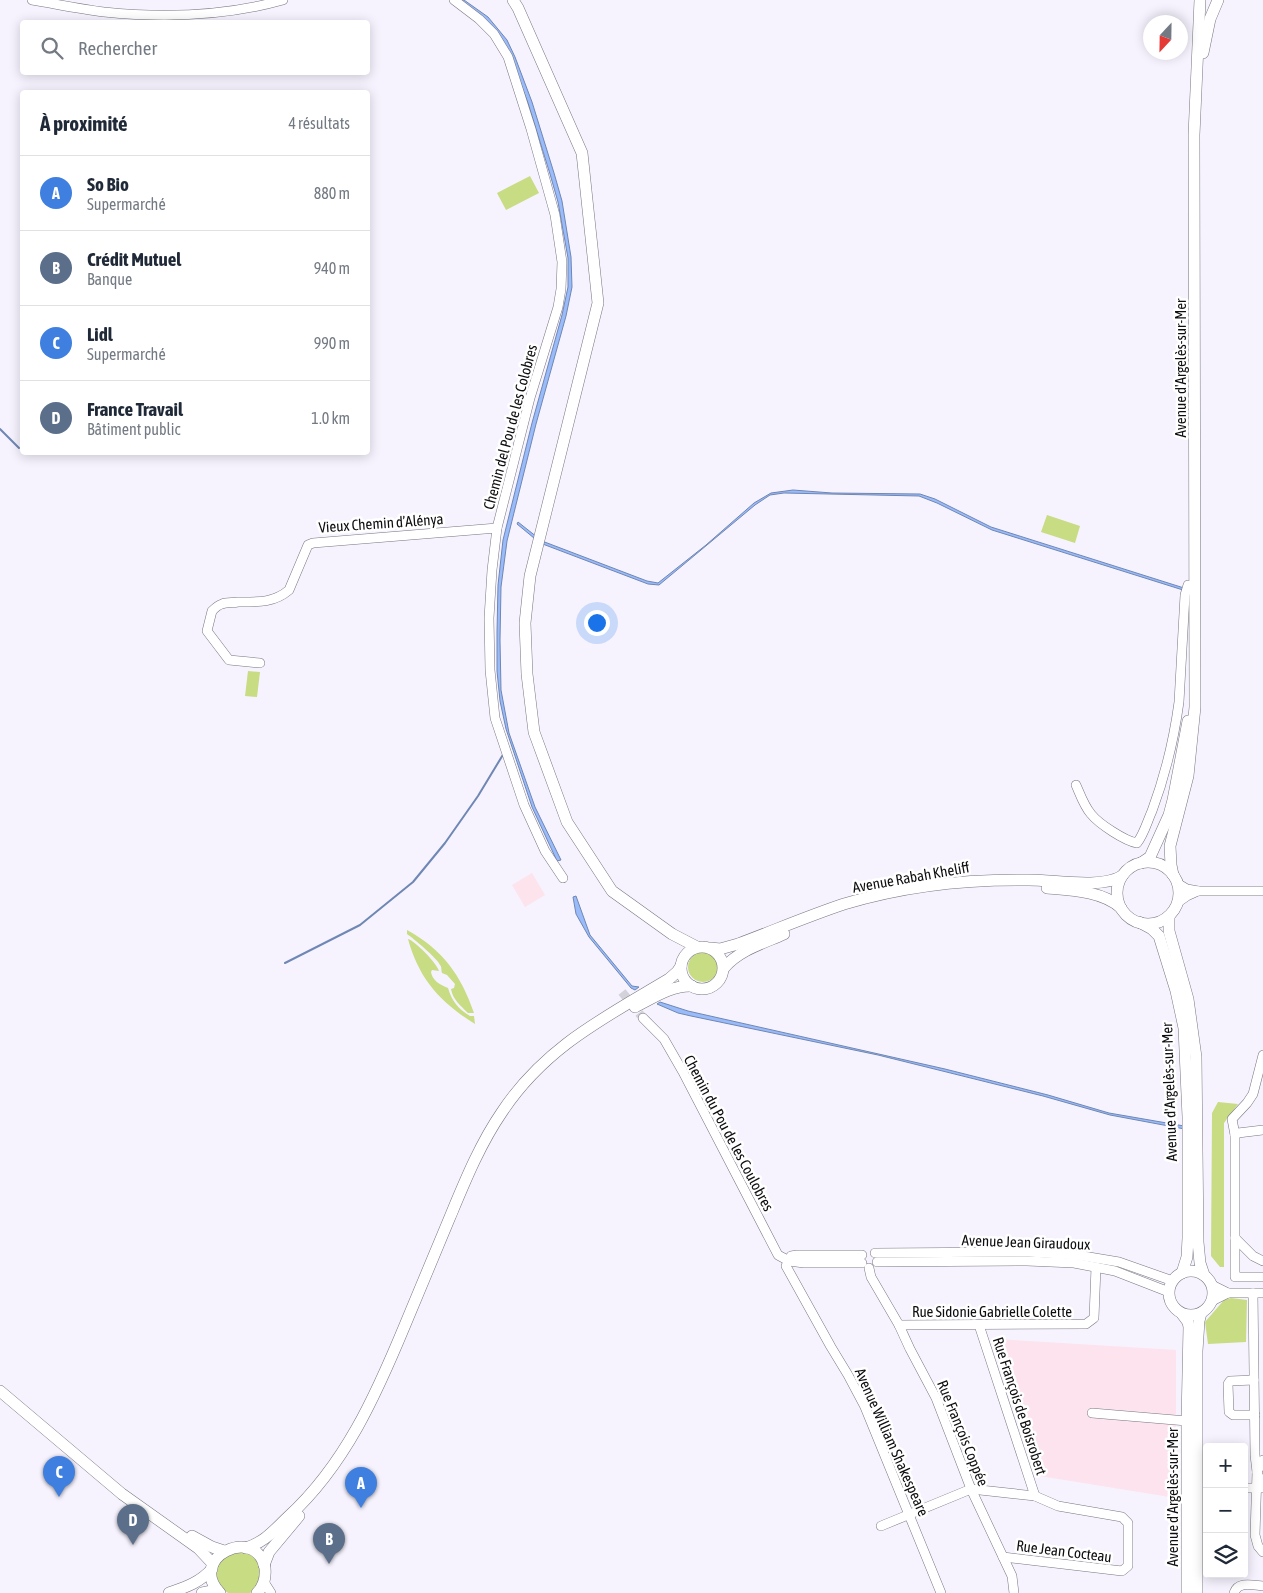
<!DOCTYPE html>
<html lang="fr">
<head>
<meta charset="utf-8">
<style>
	body { margin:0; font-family:"Asap Condensed",sans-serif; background:#f2f2f3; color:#1f2937 }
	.controls { position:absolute; right:15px; bottom:15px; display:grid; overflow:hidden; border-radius:5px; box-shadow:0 2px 12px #0003 }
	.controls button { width:45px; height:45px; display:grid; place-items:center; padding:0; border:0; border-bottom:1px solid #e0e1e3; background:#fff; color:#1f2937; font:25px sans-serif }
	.compass { position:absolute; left:1143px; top:15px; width:45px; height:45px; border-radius:50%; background:#fff; box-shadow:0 2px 12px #0003; rotate:202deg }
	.you { position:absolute; left:596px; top:622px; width:18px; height:18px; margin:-12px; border:4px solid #fff; border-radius:50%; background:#1a73e8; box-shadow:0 0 0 8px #1a73e833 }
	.badge { display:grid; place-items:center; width:32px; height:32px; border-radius:50%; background:#894f07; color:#fff; font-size:16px; font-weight:700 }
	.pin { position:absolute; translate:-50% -41px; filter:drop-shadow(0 1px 2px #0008) }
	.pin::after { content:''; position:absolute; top:26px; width:18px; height:15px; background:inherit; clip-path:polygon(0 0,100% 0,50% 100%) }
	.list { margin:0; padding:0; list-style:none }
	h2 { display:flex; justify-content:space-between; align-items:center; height:65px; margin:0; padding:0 20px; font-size:21px }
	h2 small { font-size:16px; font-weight:400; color:#747a83 }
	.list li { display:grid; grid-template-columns:32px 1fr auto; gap:15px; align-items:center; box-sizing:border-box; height:75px; padding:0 20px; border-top:1px solid #e0e1e3 }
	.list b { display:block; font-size:19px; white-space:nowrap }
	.list p { margin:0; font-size:16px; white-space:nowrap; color:#747a83 }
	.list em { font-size:16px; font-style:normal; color:#747a83 }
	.icon { flex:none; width:28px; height:28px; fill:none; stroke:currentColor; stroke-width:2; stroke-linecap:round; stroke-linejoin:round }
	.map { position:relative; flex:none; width:1263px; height:1593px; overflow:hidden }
	.search { position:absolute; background:#fff; box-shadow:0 2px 12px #0003; left:20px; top:20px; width:350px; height:55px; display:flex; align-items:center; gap:12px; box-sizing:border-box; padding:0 18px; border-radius:5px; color:#747a83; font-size:19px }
	.panel { position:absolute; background:#fff; box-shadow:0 2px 12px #0003; left:20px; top:90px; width:350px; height:365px; border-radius:5px }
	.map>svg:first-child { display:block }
	.industrial { fill:#fde3ec }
	.medical { fill:#fce3ed }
	.green { fill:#c7dc83 }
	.water { fill:#99bbfa; stroke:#6f87b4 }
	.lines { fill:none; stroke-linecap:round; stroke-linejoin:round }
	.stream { stroke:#6f87b4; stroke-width:2 }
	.street-tunnel { stroke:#d3d1da; stroke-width:9; stroke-dasharray:9 4.5; stroke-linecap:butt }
	.street-casing { stroke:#787680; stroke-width:10 }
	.secondary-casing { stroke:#787680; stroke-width:12 }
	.street { stroke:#fff; stroke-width:9 }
	.secondary { stroke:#fff; stroke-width:11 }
	.labels { text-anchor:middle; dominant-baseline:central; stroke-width:5; stroke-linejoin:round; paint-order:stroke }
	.street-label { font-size:15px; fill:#0e0e11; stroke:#fff }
</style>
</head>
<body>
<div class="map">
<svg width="1263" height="1593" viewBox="0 0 1263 1593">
	<rect width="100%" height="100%" fill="#f6f3fe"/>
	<!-- industrial -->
	<polygon class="industrial" points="532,873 545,895 525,907 512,885"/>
	<!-- medical -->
	<polygon class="medical" points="996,1339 1176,1350 1176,1498 1040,1476"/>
	<!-- green -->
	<g class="green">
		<polygon points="530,176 539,193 506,210 497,193"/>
		<polygon points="1047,515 1080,526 1075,543 1041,532"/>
		<polygon points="248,671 260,672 257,697 245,696"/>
		<path d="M407 930C443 950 461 975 474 1013H468C461 1006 453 1000 451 989L454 988 455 984 447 975 442 973C441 970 442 967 440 965 438 959 413 938 407 934Z"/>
		<path d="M408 939C415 941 437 963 439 971L432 970 431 972C432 980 440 985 448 988 452 1001 458 1009 470 1016H474L475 1024C440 1002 419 979 408 939Z"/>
		<circle cx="703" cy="967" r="15"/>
		<polygon points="1218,1102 1238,1104 1224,1123 1224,1267 1220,1267 1211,1256 1212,1113"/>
		<polygon points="1231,1298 1247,1300 1246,1342 1208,1344 1205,1322 1224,1300"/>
		<path d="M228 1553H250L260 1564 261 1579 253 1591 250 1593H228C219 1587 213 1575 217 1565 220 1561 225 1556 228 1553Z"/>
	</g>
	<!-- water -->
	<g class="water">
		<polygon points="458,0 464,0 488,17 507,40 515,57 532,102 554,173 562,201 571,257 572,287 566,316 536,424 507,541 501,587 500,640 501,690 509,733 535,807 561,860 557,861 532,807 506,729 500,701 497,671 497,632 498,585 503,540 532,423 562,315 568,287 568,258 558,202 550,174 528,103 511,58"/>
		<polygon points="793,490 832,493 920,494 935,499 991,527 1184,588 1183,590 992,530 937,503 919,496 784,493 770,495 755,505 659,585 648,584 540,543 517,524 518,522 542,541 647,581 658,583 706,545 754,503 771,493"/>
		<polygon points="576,896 590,935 632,986 639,987 635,990 631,988 589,937 576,914 573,897"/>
		<polygon points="660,1002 688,1011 945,1069 1048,1095 1109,1113 1190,1127 1190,1130 1110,1115 1043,1096 878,1055 691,1016 678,1013 657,1004"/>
	</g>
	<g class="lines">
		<!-- stream -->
		<g class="stream">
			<polyline points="0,429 19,448"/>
			<polyline points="285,963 360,925 413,882 445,843 478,796 504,753"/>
		</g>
		<!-- street-tunnel -->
		<polyline class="street-tunnel" points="622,992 643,1018"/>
		<defs>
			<g id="street">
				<path d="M32 0C56 4 80 9 104 12 163 18 226 16 283 0"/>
				<polyline points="454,0 479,19 494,34 508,57 531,129 555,215 562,262 561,289 558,307 530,398 497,528 492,570 489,618 490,670 495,718 524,805 545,851 563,878"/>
				<path d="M260 663 229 660 207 631 212 611C215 608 218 605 222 604 227 602 233 603 238 602 257 602 274 603 289 590L308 545 313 543 497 528"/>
				<path d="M1076 785C1080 794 1084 806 1091 814 1099 824 1125 841 1137 843 1144 834 1147 822 1152 811 1165 776 1174 739 1179 702L1185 595 1188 585"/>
				<polyline points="1198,891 1263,891"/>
				<polyline points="1177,903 1187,896 1198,891 1187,889 1177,883"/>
				<polyline points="643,1018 664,1039 683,1072 778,1255 789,1261 804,1263 862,1263"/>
				<polyline points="1263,1130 1238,1133 1235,1135 1235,1277 1263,1277"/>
				<polyline points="1235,1135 1232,1119 1247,1103 1253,1094 1263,1055"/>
				<polyline points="1235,1238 1253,1256 1263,1261"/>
				<polyline points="875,1253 1028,1252 1077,1255 1119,1262 1173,1281"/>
				<polyline points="862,1255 797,1255 791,1256 786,1266 831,1347 848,1375 865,1407 941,1593"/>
				<polyline points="877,1262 1027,1261 1074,1263 1115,1271 1169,1292"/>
				<polyline points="869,1268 871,1277 899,1325 910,1349 936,1398 971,1489 1012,1576 1014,1593"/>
				<polyline points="1212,1285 1228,1293 1263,1293"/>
				<polyline points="1253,1293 1255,1455 1257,1472 1255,1535 1258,1546 1263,1552"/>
				<polyline points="1212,1301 1228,1293"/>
				<polyline points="899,1325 1086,1324 1094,1318 1096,1267"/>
				<polyline points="979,1325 1035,1496"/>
				<polyline points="1254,1380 1230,1381 1228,1384 1229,1412 1233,1415 1255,1415"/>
				<polyline points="1092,1413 1187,1421"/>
				<polyline points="1263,1460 1257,1472 1263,1487"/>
				<polyline points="1244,1488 1263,1488"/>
				<polyline points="881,1526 971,1489 1035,1496 1058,1506 1122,1517 1128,1523 1128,1566 1122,1571 1003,1557"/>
				<polyline points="264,1582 271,1593"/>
				<path d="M1234 1593C1238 1581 1252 1585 1263 1586"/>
			</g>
			<g id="secondary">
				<polyline points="513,0 518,8 582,153 598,303 530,576 525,623 527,674 534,732 567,822 612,891 672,934 697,947"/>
				<polyline points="1203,53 1210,19 1218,0"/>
				<circle cx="1148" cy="893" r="31"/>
				<polyline points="1141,863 1150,857 1169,815 1173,800 1188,721"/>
				<polyline points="1173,875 1171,865 1170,846 1188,776 1195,707 1194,135 1200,0"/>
				<path d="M1047 888C1070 890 1103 891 1121 908"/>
				<polyline points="1169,916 1169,931 1188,999 1196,1057 1198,1242 1200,1263 1204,1275"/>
				<polyline points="1139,922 1152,929 1159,936 1176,991 1184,1028 1188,1117 1188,1238 1187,1257 1182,1273"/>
				<circle cx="702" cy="968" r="21"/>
				<path d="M711 948 720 949 738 944C773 931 808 916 844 904 903 886 967 879 1029 880 1054 880 1101 889 1122 876"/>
				<path d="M724 968C739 950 764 943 784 934"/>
				<path d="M635 1007C653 998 672 985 692 986"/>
				<circle cx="1191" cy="1293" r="22"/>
				<polyline points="1182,1314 1188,1322 1189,1327 1187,1421 1187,1593"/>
				<polyline points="0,1391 122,1494 198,1548 213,1564"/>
				<polyline points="192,1536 212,1547 224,1551"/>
				<path d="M246 1548C266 1541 273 1531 288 1517 345 1465 376 1395 405 1325 420 1289 435 1253 450 1217 465 1181 480 1144 502 1112 545 1047 604 1018 669 979L677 972 681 966"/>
				<polyline points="264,1565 269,1552 299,1516"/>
				<path d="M169 1593C186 1587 199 1583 212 1569"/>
				<polyline points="202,1593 217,1590"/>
				<path d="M220 1593C186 1558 256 1524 265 1568 266 1578 264 1586 257 1593"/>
				<polyline points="1197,1593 1197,1351 1199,1321 1201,1313"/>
			</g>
		</defs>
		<!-- street casing -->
		<use href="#street" class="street-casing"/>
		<!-- secondary casing -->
		<use href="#secondary" class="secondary-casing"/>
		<!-- street -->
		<use href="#street" class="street"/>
		<!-- secondary -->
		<use href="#secondary" class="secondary"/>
	</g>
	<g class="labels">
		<!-- street labels -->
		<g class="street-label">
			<text transform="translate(1180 368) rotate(-90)">Avenue d'Argelès-sur-Mer</text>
			<text transform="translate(510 427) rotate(-75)">Chemin del Pou de les Colobres</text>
			<text transform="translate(381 523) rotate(-4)">Vieux Chemin d’Alénya</text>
			<text transform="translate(911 877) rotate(-10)">Avenue Rabah Kheliff</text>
			<text transform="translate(1169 1092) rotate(-92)">Avenue d'Argelès-sur-Mer</text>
			<text transform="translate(729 1133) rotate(62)">Chemin du Pou de les Coulobres</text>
			<text transform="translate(1026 1242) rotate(2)">Avenue Jean Giraudoux</text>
			<text x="992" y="1311">Rue Sidonie Gabrielle Colette</text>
			<text transform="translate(1020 1406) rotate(72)">Rue François de Boisrobert</text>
			<text transform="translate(963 1433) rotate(68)">Rue François Coppée</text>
			<text transform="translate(892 1442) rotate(66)">Avenue William Shakespeare</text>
			<text transform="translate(1172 1497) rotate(-90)">Avenue d'Argelès-sur-Mer</text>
			<text transform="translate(1064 1551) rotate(7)">Rue Jean Cocteau</text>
		</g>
	</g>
</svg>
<div class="controls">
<button>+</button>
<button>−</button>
<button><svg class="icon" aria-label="layers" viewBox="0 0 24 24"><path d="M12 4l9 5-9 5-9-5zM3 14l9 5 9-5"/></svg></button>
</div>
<svg class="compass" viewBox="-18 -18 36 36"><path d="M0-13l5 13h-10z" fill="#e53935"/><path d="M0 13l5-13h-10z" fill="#747a83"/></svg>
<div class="you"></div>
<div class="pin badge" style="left:361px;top:1508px;background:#3f7fe0">A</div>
<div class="pin badge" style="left:329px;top:1564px;background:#5c6f8a">B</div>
<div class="pin badge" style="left:59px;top:1497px;background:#3f7fe0">C</div>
<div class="pin badge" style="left:133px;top:1545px;background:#5c6f8a">D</div>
<div class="search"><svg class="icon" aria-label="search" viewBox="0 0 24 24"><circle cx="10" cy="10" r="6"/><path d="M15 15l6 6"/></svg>Rechercher</div>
<section class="panel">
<h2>À proximité<small>4 résultats</small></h2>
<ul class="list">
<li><span class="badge" style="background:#3f7fe0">A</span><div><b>So Bio</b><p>Supermarché</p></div><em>880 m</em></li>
<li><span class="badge" style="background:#5c6f8a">B</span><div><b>Crédit Mutuel</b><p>Banque</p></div><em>940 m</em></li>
<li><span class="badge" style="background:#3f7fe0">C</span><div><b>Lidl</b><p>Supermarché</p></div><em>990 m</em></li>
<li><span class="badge" style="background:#5c6f8a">D</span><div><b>France Travail</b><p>Bâtiment public</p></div><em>1.0 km</em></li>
</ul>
</section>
</div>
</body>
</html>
